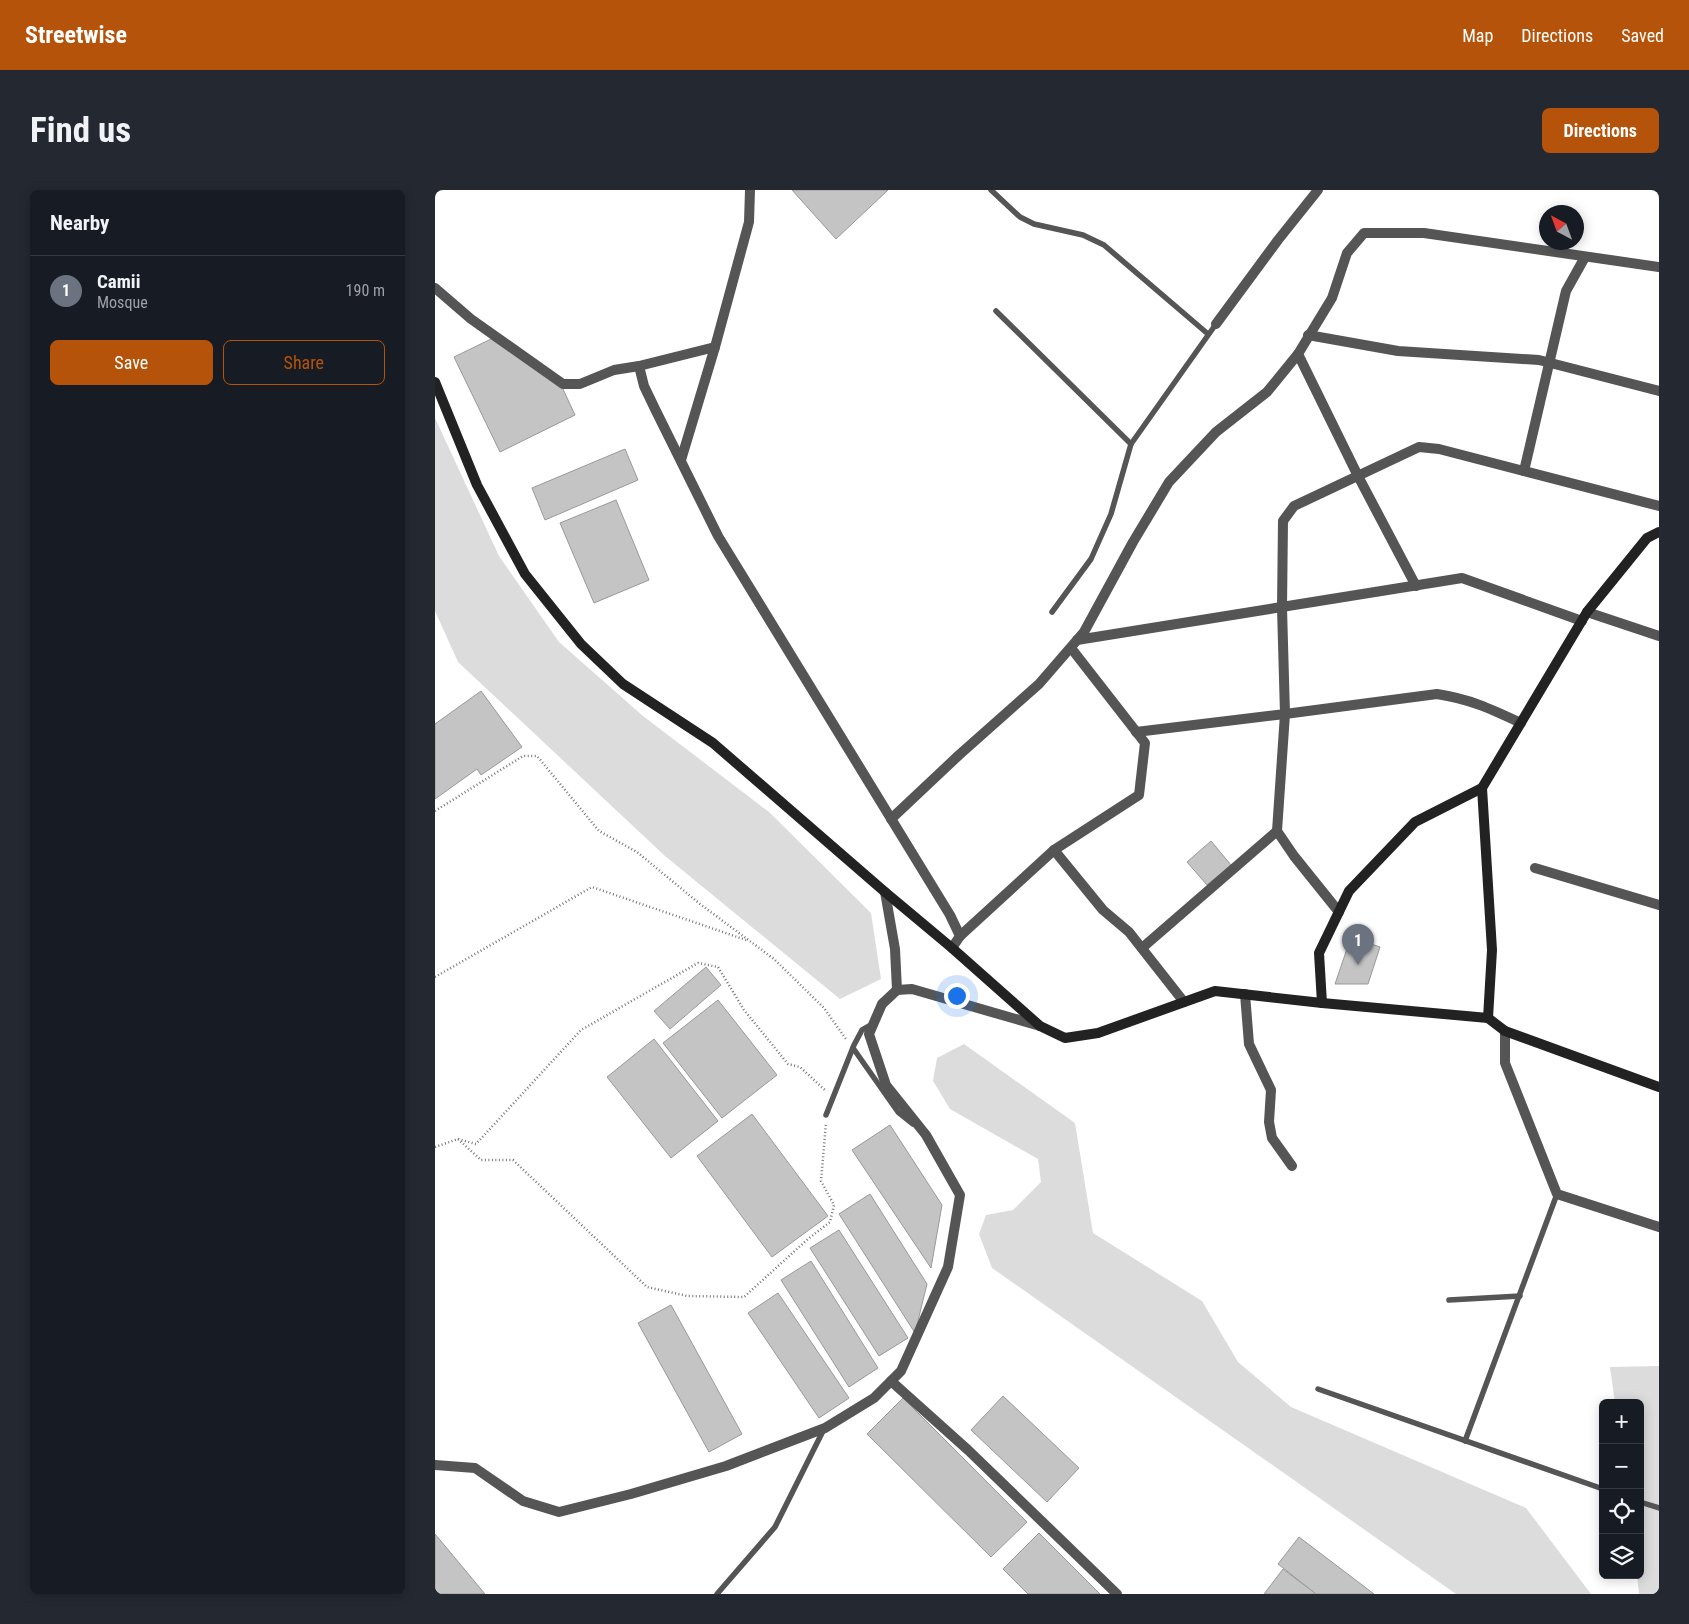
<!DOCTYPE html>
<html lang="en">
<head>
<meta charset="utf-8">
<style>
	body { margin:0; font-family:"Roboto Condensed",sans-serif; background:#242831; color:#f1f3f6 }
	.controls { position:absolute; right:15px; bottom:15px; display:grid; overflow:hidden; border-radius:8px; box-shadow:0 2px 12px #0003 }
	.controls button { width:45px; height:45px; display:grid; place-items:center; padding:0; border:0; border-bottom:1px solid #363941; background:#171b24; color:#f1f3f6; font:25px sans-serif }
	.compass { position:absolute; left:1104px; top:15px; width:45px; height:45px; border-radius:50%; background:#171b24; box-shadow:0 2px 12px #0003; rotate:319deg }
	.you { position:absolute; left:521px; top:805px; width:18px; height:18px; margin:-12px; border:4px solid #fff; border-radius:50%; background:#1a73e8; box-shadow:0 0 0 8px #1a73e833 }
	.badge { display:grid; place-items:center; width:32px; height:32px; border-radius:50%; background:#b45309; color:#fff; font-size:16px; font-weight:700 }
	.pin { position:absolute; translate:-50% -41px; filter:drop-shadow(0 1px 2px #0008) }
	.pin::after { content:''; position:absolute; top:26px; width:18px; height:15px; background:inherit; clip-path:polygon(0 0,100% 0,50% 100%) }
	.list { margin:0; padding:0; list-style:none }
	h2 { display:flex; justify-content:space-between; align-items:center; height:65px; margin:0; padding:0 20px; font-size:21px }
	h2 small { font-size:16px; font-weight:400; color:#9ea1a6 }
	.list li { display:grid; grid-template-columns:32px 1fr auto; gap:15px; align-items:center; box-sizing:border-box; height:70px; padding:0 20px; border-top:1px solid #363941 }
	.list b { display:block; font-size:19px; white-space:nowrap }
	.list p { margin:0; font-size:16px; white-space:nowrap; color:#9ea1a6 }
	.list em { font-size:16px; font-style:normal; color:#9ea1a6 }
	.actions { display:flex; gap:10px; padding:15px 20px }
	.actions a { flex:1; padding:11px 0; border:1px solid #b45309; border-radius:8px; text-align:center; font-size:18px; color:#b45309 }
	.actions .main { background:#b45309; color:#fff }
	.icon { flex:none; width:28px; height:28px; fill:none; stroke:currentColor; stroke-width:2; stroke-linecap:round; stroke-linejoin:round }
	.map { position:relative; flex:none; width:1224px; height:1404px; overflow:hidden; border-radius:8px }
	header { display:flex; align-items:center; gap:30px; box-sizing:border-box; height:70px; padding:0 25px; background:#b45309; color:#fff }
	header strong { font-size:24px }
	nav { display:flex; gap:28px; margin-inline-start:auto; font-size:18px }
	.intro { display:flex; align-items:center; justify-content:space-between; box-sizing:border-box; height:120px; padding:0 30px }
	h1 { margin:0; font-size:35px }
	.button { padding:12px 22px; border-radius:8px; background:#b45309; color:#fff; font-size:18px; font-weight:700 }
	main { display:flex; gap:30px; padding:0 30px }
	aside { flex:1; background:#171b24; border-radius:8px; box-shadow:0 2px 12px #0003 }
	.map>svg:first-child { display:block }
	.green { fill:#dcdcdc }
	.building { fill:#c4c4c4; stroke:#999 }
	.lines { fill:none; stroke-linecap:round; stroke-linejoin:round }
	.path { stroke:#777; stroke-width:2.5; stroke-dasharray:1 2.5; stroke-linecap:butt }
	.lane { stroke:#555; stroke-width:5.5 }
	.street { stroke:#555; stroke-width:10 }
	.secondary { stroke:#222; stroke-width:10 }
</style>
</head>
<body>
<header>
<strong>Streetwise</strong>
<nav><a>Map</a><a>Directions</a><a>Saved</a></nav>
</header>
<div class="intro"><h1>Find us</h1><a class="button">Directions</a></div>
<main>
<aside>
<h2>Nearby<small></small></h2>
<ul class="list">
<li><span class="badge" style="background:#6b7280">1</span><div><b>Camii</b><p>Mosque</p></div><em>190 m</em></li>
</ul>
<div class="actions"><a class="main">Save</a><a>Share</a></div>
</aside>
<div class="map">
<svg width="1224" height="1404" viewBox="0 0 1224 1404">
	<rect width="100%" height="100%" fill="#fff"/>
	<!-- green -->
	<g class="green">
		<polygon points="0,228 64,366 124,452 208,526 334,622 436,723 446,789 405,809 230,666 23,472 0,421"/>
		<polygon points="529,854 640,933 658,1043 767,1111 803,1172 856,1217 1091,1318 1156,1404 1021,1404 557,1078 544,1044 551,1025 578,1020 606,992 603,969 515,919 498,891 502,868"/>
		<polygon points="1224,1176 1224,1404 1204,1404 1202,1385 1205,1385 1205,1213 1180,1213 1175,1177"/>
	</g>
	<!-- building -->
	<g class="building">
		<polygon points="357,0 453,0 401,49"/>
		<polygon points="56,149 127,197 140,225 65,262 19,167"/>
		<polygon points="190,259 203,290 110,330 97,298"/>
		<polygon points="181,310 214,390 159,413 125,333"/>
		<polygon points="46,501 87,557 46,585 42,579 0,609 0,534"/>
		<polygon points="776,651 796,675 772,695 752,672"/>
		<polygon points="916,747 945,757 933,794 900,794"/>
		<polygon points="271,777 286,795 235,839 219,821"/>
		<polygon points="283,810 342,885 287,928 228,853"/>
		<polygon points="219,849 283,931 236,968 172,887"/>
		<polygon points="317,924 393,1026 337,1067 262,966"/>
		<polygon points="455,935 507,1015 496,1078 417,960"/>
		<polygon points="435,1004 492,1094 480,1143 404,1024"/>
		<polygon points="404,1040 473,1148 444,1166 375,1058"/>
		<polygon points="376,1071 443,1178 414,1197 346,1090"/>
		<polygon points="343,1103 414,1208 384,1228 313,1123"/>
		<polygon points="236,1115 307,1244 274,1262 203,1133"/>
		<polygon points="568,1206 644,1278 612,1312 536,1240"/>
		<polygon points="468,1208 592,1332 556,1367 432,1244"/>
		<polygon points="604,1343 665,1404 593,1404 568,1379"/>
		<polygon points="0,1344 50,1404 0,1404"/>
		<polygon points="864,1347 939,1404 881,1404 843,1374"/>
		<polygon points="848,1379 881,1404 829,1404"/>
	</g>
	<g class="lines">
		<!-- path -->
		<g class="path">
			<polyline points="0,621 88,566 102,566 164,641 202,662 265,714 339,769 389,818 411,849"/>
			<polyline points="0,787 157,697 311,750"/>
			<polyline points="23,949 46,970 78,970 212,1097 252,1106 309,1107 373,1049 395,1032 399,1015 386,991 391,933"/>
			<polyline points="0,957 23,949 41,954 146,840 263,773 283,777 309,820 353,874 365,877 391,901"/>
		</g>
		<!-- lane -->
		<g class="lane">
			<polyline points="556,0 585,27 599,34 648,45 669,55 773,144"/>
			<polyline points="561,121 696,254"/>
			<polyline points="617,422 656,369 676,324 696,254 781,134"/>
			<polyline points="418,858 463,922 478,934"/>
			<polyline points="391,925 419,855 427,840 436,835"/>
			<polyline points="1014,1110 1085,1106"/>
			<polyline points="883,1199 1168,1299"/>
			<polyline points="1030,1251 1122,1004"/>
			<polyline points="1205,1312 1224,1318"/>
			<polyline points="282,1404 340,1337 389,1239"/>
		</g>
		<!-- street -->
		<g class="street">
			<polyline points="0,98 36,129 128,194 145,194 179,180 204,176 209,196 221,221 283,346 515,725 525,746 517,758"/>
			<polyline points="781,134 843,50 883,0"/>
			<polyline points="873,145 963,161 1104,170 1224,201"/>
			<polyline points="863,164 923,286 981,396"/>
			<polyline points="204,176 280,157"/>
			<polyline points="246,270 280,157 314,32 315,0"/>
			<polyline points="1089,281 1131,101 1150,67"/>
			<polyline points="1152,422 1224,446"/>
			<polyline points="642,450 1027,388 1147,431"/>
			<polyline points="701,542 850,524 847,418 848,331 859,316 984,257 1004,259 1224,316"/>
			<polyline points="456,629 524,565 604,494 649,442 698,352 734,292 781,242 832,202 863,164 897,108 912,63 929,43 989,43 1224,77"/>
			<polyline points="619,660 668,720 694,742 749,812"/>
			<polyline points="1100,678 1224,715"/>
			<polyline points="450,702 460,759 462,800"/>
			<path d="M904 722 859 666 842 641 850 524 1002 504C1035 509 1056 519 1086 533"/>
			<polyline points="525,746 619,660 704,605 710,553 636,458"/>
			<polyline points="707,758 842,641"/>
			<polyline points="810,804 814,854 836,900 834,932 837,948 857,976"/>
			<polyline points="1070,841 1070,873 1122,1004 1224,1037"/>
			<polyline points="456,1191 533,1260 682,1404"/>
			<polyline points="0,1275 40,1278 88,1311 124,1322 196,1304 291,1276 390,1238 439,1208 466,1181 513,1077 525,1005 491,945 451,895 434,844 447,814 462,800 477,799 605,836"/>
		</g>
		<!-- secondary -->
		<g class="secondary">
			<polyline points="0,192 42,295 90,384 146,454 188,494 278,553 450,702 517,758 605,836 630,848 663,843 780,801 887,813 884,763 914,701 980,632 1047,598 1152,422 1212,348 1224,342"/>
			<polyline points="1047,598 1057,760 1053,828"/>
			<polyline points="887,813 1053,828 1070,841 1224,897"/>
		</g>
	</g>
</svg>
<div class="controls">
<button>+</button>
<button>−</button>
<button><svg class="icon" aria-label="locate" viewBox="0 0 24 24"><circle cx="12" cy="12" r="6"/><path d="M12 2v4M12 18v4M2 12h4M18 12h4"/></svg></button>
<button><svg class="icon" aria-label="layers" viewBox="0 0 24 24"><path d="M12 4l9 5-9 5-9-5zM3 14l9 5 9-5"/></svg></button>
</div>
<svg class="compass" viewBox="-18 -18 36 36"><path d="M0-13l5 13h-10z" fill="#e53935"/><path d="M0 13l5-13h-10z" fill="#9ea1a6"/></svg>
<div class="you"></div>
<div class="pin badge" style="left:923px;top:775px;background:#6b7280">1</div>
</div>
</main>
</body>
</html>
